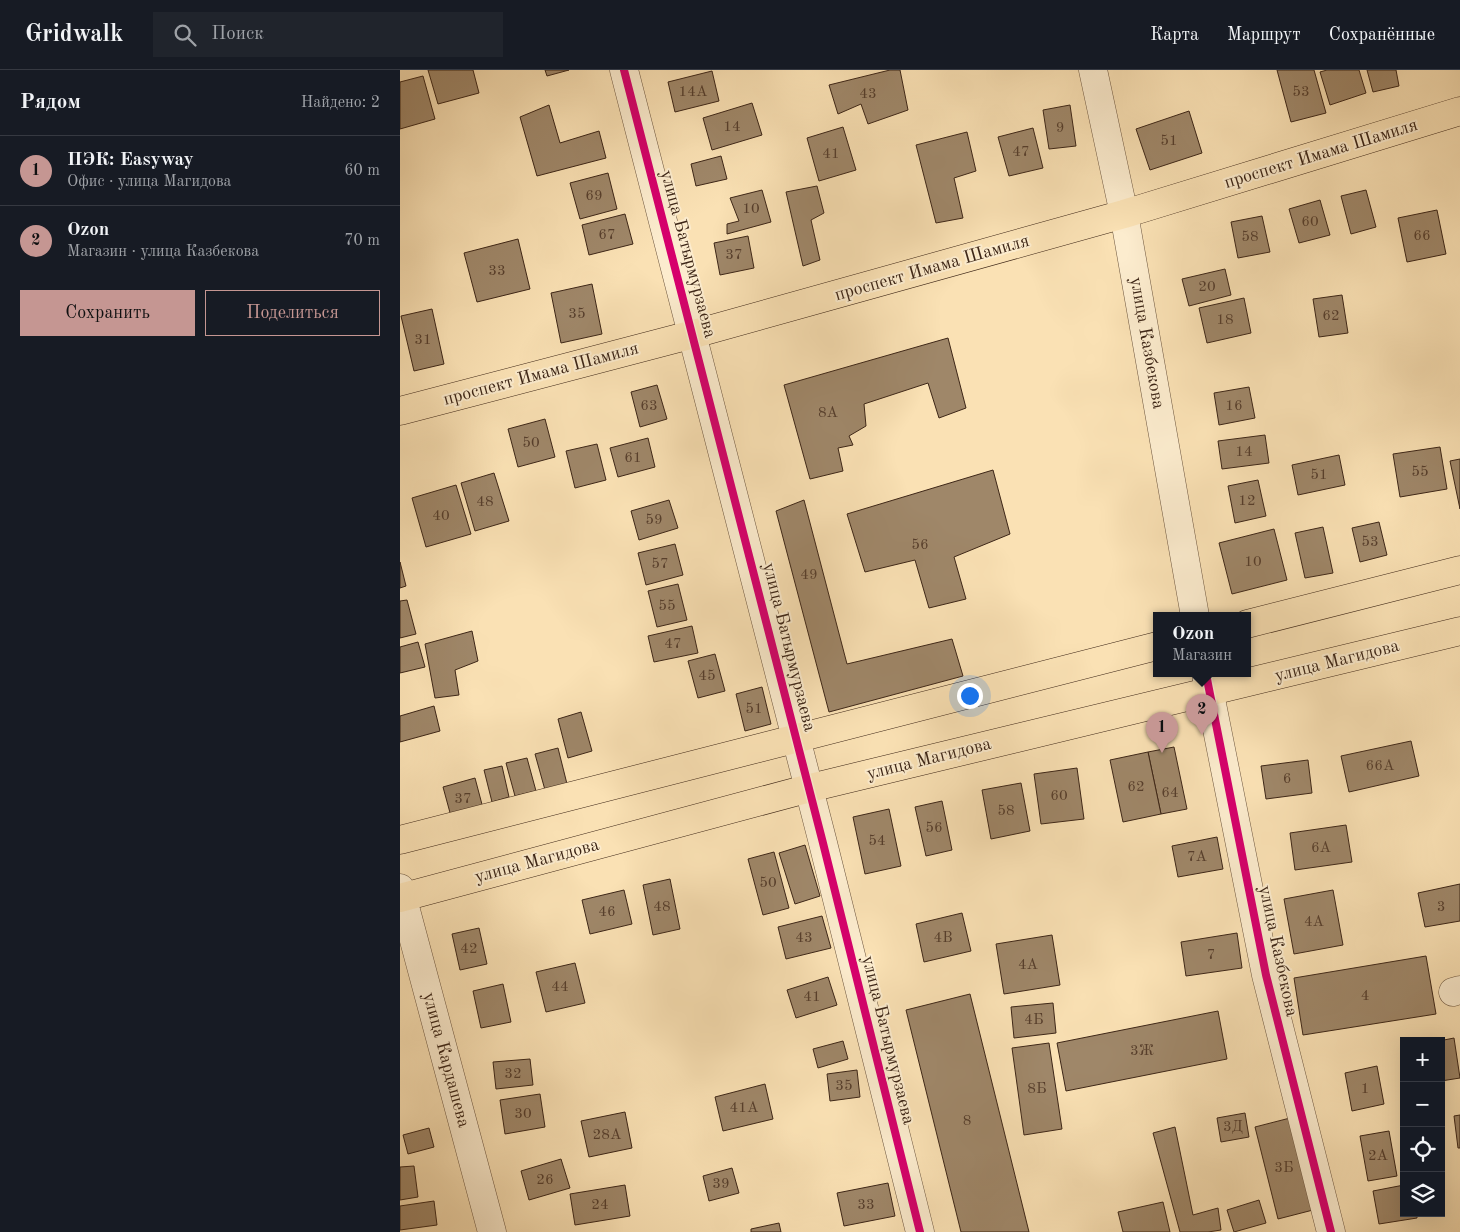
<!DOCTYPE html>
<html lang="ru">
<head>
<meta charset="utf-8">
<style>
	body { margin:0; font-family:"Old Standard TT",serif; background:#20242c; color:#f1f3f6 }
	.controls { position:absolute; right:15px; bottom:15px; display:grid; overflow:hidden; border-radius:0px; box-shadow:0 5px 20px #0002 }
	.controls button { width:45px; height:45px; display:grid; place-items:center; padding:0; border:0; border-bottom:1px solid #363941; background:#171b24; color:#f1f3f6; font:25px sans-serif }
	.you { position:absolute; left:569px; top:625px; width:18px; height:18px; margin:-12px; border:4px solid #fff; border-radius:50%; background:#1a73e8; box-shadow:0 0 0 8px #1a73e833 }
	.badge { display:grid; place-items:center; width:32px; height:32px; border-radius:50%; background:#c59692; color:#111; font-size:16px; font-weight:700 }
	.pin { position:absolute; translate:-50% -41px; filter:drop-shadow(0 1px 2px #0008) }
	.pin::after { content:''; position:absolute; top:26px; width:18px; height:15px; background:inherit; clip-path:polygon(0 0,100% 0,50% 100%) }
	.popup { position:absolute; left:753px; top:542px; width:98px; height:65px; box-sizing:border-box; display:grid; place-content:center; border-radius:0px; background:#171b24; filter:drop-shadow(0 1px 4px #0005); font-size:16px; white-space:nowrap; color:#9ea1a6 }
	.popup b { font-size:19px; color:#f1f3f6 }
	.popup::after { content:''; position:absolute; left:50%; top:100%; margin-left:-10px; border:10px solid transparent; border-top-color:#171b24 }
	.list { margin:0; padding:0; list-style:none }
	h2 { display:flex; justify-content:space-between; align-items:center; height:65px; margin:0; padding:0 20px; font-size:21px }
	h2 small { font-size:16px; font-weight:400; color:#9ea1a6 }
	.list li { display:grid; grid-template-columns:32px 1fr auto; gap:15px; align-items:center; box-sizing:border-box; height:70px; padding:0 20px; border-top:1px solid #363941 }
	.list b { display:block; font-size:19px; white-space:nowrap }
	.list p { margin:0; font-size:16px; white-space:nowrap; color:#9ea1a6 }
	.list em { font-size:16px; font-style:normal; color:#9ea1a6 }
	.actions { display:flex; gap:10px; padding:15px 20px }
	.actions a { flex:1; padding:11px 0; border:1px solid #c59692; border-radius:0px; text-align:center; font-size:18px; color:#c59692 }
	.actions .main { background:#c59692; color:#111 }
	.icon { flex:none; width:28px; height:28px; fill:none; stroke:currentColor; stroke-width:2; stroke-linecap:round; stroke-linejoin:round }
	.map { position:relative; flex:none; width:1060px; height:1162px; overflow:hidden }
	header { display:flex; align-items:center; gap:30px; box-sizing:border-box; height:70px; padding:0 25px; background:#171b24; border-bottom:1px solid #363941 }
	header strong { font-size:24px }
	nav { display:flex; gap:28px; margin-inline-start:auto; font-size:18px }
	.search { width:350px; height:45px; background:#20242c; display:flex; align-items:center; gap:12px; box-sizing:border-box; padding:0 18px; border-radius:0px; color:#9ea1a6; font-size:19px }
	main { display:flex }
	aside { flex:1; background:#171b24 }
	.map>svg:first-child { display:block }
	.building { fill:#9f8769; stroke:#3d2617 }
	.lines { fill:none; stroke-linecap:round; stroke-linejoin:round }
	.minor-casing { stroke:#6c553e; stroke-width:29 }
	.major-casing { stroke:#3d2617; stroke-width:29 }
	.minor { stroke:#fcecce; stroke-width:28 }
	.major { stroke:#fae1b4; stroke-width:28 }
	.cycleway-casing { stroke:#fcecce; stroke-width:11 }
	.cycleway { stroke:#d6006c; stroke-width:8 }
	.labels { text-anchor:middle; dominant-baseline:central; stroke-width:4; stroke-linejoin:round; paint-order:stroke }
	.number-label { font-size:15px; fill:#563e2c }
	.street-label { font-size:18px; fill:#3d2617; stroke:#fcecce }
</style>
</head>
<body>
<header>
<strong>Gridwalk</strong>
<div class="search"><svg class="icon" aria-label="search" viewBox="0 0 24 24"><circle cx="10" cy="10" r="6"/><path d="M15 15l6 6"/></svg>Поиск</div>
<nav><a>Карта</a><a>Маршрут</a><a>Сохранённые</a></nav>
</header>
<main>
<aside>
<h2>Рядом<small>Найдено: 2</small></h2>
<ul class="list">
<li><span class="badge">1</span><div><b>ПЭК: Easyway</b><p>Офис · улица Магидова</p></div><em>60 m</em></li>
<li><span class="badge">2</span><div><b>Ozon</b><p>Магазин · улица Казбекова</p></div><em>70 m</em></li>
</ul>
<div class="actions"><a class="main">Сохранить</a><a>Поделиться</a></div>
</aside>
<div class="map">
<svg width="1060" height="1162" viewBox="0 0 1060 1162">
	<rect width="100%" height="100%" fill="#fae1b4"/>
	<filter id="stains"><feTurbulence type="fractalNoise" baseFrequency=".004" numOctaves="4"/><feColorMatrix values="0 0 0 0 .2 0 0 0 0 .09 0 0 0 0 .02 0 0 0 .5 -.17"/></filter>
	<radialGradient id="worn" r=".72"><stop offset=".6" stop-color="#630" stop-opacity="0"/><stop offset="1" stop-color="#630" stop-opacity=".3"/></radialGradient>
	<!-- building -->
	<g class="building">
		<polygon points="28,0 73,0 79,23 38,34"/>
		<polygon points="145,0 169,0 147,6"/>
		<polygon points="490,0 500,0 508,40 468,54 461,34 438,44 429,15"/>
		<polygon points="877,0 914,0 926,43 891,52"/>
		<polygon points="927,0 959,0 966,23 930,35 920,2"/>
		<polygon points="967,0 996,0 999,16 973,22"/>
		<polygon points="312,1 319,31 275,42 268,12"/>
		<polygon points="23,6 35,49 0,59 0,12"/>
		<polygon points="352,33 362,65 312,80 303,48"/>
		<polygon points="149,35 160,73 199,61 206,88 137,106 120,47"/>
		<polygon points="670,35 676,76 649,79 643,40"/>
		<polygon points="789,41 802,83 750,100 736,59"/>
		<polygon points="443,57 456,100 419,111 407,68"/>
		<polygon points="633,58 643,98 609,106 598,67"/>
		<polygon points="567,62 576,101 554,108 563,148 536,153 516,75"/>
		<polygon points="321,86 327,109 296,116 291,94"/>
		<polygon points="208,103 217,139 180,149 170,113"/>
		<polygon points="417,116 424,143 411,150 420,190 403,196 386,122"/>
		<polygon points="362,120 371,152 327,164 327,154 339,151 330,128"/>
		<polygon points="966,120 976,157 951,164 941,126"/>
		<polygon points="920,130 930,165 899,173 889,139"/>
		<polygon points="1037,140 1046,184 1007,192 998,148"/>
		<polygon points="225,144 233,174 189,185 182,155"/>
		<polygon points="862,146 870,182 838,188 831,152"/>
		<polygon points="348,166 354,198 320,205 314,173"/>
		<polygon points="118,169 130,219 77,232 64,183"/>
		<polygon points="825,199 831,225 789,236 782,209"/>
		<polygon points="192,214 202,264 161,273 151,223"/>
		<polygon points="942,225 948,263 919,267 913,229"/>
		<polygon points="844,228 851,263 807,273 799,238"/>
		<polygon points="32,239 44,294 14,301 1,246"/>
		<polygon points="548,268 566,338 539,348 528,313 464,334 466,356 449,366 453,375 438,378 443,401 410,409 384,315"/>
		<polygon points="257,315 267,349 240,357 231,322"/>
		<polygon points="849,317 855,348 819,355 814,323"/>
		<polygon points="145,349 155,387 118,397 108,359"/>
		<polygon points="865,365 869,393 822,399 818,371"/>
		<polygon points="248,368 255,397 218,407 210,378"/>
		<polygon points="197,374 206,410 175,418 166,381"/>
		<polygon points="1040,377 1047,419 1000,427 993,384"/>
		<polygon points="939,385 945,415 898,425 892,395"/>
		<polygon points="1060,389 1060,439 1050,391"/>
		<polygon points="593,400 610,464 554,487 566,529 529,538 515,490 465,502 447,444"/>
		<polygon points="94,403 109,451 75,461 61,413"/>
		<polygon points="858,410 866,446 835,453 828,416"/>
		<polygon points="56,415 71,464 26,477 12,428"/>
		<polygon points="269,430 278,458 239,470 231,441"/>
		<polygon points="404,430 447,594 552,569 563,606 429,642 376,441"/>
		<polygon points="979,452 987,485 960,492 952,458"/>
		<polygon points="923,457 933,503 905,508 895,463"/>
		<polygon points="874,459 887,510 832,524 819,473"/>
		<polygon points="275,474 283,505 246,515 238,483"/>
		<polygon points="0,492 6,516 0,518"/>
		<polygon points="278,514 287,550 257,557 248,521"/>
		<polygon points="7,530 16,564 0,568 0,531"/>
		<polygon points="292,556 298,583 254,592 248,566"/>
		<polygon points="72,561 78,591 55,600 59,625 35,628 25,574"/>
		<polygon points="18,572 25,597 0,603 0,577"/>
		<polygon points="315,584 325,621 298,628 288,591"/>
		<polygon points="362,617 371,654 345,661 336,624"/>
		<polygon points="34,636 40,661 0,672 0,646"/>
		<polygon points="181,642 192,681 168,688 158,649"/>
		<polygon points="1011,671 1019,706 949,722 941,686"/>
		<polygon points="774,677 787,739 761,744 748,682"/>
		<polygon points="158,678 167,714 145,720 135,684"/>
		<polygon points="748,682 761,744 723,752 710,690"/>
		<polygon points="127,688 136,721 115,726 106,693"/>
		<polygon points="908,690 912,723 866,729 861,696"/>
		<polygon points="102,696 109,727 92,732 84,700"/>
		<polygon points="677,698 684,749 641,754 634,704"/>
		<polygon points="75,708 84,742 52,750 43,717"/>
		<polygon points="621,713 630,761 591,769 582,720"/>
		<polygon points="542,731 552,780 526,786 515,737"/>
		<polygon points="489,739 501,796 465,804 453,747"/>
		<polygon points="946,755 952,792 895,800 890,763"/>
		<polygon points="817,767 823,799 778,807 772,776"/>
		<polygon points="405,775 420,826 395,834 379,783"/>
		<polygon points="374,782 389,838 363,845 348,789"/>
		<polygon points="270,809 280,859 253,865 243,815"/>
		<polygon points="1060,814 1060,851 1025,857 1018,823"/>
		<polygon points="224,820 232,854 190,864 182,830"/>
		<polygon points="933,820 943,875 894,884 884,829"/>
		<polygon points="562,843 571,881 524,892 516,854"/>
		<polygon points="422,846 431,878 386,889 378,857"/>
		<polygon points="79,858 87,894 60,900 52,864"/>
		<polygon points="837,863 842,898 786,906 781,872"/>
		<polygon points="652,865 660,915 604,924 596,874"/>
		<polygon points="1026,886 1036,944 903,965 894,908"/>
		<polygon points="175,893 185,933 146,942 136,902"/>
		<polygon points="428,907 437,935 396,948 387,920"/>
		<polygon points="103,914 111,952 81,958 73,921"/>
		<polygon points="570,924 629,1162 561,1162 506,940"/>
		<polygon points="653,933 656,963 614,968 611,937"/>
		<polygon points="818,941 827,989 666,1021 657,973"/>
		<polygon points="1054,968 1060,1008 1041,1011 1041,971 1039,971"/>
		<polygon points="443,971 448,989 418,998 413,979"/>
		<polygon points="649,973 662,1059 624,1065 612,978"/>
		<polygon points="130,989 133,1015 96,1019 93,992"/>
		<polygon points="977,996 984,1034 952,1041 945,1003"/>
		<polygon points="457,1000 460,1027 430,1031 427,1004"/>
		<polygon points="365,1014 373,1049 323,1061 315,1027"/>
		<polygon points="140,1024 145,1057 105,1064 100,1030"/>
		<polygon points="225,1042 232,1078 189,1087 181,1051"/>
		<polygon points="845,1043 849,1067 821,1072 817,1048"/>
		<polygon points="1060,1045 1060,1078 1058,1078 1054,1046"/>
		<polygon points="890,1048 913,1140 878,1149 855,1057"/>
		<polygon points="775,1057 793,1145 818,1138 821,1160 808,1162 780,1162 753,1063"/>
		<polygon points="29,1058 34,1077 8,1084 3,1065"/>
		<polygon points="989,1061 997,1106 968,1111 960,1066"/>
		<polygon points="161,1089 170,1118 129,1130 121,1101"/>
		<polygon points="14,1096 18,1127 0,1130 0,1097"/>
		<polygon points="332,1098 339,1123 309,1131 303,1106"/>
		<polygon points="488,1113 495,1146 444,1156 437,1123"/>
		<polygon points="225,1115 230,1146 175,1155 170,1124"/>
		<polygon points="1004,1115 1004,1143 1017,1143 1017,1148 979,1154 973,1121"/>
		<polygon points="859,1130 866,1153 834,1162 827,1140"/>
		<polygon points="34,1131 37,1155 0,1160 0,1136"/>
		<polygon points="763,1132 770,1162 723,1162 718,1142"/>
		<polygon points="379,1153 381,1162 351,1162 351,1159"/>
	</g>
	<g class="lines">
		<defs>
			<g id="minor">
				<path d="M224 0C326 386 424 774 520 1162"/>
				<polyline points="693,0 724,144 795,546"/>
				<polyline points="806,604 866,905 931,1162"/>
				<polyline points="0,818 92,1162"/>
				<polyline points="1053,922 1060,920"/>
			</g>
			<g id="major">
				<polyline points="0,341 294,264 724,144 1060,41"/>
				<polyline points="847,554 1060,500"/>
				<polyline points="0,770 757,576"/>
				<polyline points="0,828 410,718 1060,561"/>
			</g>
		</defs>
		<!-- minor casing -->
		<use href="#minor" class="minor-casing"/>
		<!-- major casing -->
		<use href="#major" class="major-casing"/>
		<!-- minor -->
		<use href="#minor" class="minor"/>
		<!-- major -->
		<use href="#major" class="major"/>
		<defs>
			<g id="cycleway">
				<path d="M224 0C326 386 424 774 520 1162"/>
				<polyline points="806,604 866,905 931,1162"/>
			</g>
		</defs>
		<!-- cycleway casing -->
		<use href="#cycleway" class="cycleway-casing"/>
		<!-- cycleway -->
		<use href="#cycleway" class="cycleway"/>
	</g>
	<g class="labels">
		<!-- number labels -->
		<g class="number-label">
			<text x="293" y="22">14А</text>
			<text x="901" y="22">53</text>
			<text x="468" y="24">43</text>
			<text x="332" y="57">14</text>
			<text x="660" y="58">9</text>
			<text x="769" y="71">51</text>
			<text x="621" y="82">47</text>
			<text x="431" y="84">41</text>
			<text x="194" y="126">69</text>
			<text x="351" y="139">10</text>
			<text x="910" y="152">60</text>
			<text x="207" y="165">67</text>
			<text x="1022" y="166">66</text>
			<text x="850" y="167">58</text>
			<text x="334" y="185">37</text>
			<text x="97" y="201">33</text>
			<text x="807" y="217">20</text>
			<text x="177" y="244">35</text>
			<text x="931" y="246">62</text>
			<text x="825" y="250">18</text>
			<text x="23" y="270">31</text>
			<text x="249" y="336">63</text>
			<text x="834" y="336">16</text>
			<text x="428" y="343">8А</text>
			<text x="131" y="373">50</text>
			<text x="844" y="382">14</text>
			<text x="233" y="388">61</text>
			<text x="1020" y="402">55</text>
			<text x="919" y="405">51</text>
			<text x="847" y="431">12</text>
			<text x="85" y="432">48</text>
			<text x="41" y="446">40</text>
			<text x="254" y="450">59</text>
			<text x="970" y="472">53</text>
			<text x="520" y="475">56</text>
			<text x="853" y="492">10</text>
			<text x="260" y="494">57</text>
			<text x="409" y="505">49</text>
			<text x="267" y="536">55</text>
			<text x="273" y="574">47</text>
			<text x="307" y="606">45</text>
			<text x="354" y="639">51</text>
			<text x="980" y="696">66А</text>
			<text x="887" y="709">6</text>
			<text x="736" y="717">62</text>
			<text x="770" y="723">64</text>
			<text x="659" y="726">60</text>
			<text x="63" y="729">37</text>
			<text x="606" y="741">58</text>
			<text x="534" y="758">56</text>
			<text x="477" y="771">54</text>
			<text x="921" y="778">6А</text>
			<text x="797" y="787">7А</text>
			<text x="368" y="813">50</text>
			<text x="262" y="837">48</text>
			<text x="1041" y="837">3</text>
			<text x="207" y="842">46</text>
			<text x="914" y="852">4А</text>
			<text x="404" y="868">43</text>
			<text x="543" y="868">4В</text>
			<text x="69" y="879">42</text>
			<text x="811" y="885">7</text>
			<text x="628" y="895">4А</text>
			<text x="160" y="917">44</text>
			<text x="965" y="926">4</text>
			<text x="412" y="927">41</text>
			<text x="634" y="950">4Б</text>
			<text x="742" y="981">3Ж</text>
			<text x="113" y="1004">32</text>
			<text x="444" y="1016">35</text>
			<text x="637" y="1019">8Б</text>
			<text x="965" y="1019">1</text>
			<text x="344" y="1038">41А</text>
			<text x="123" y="1044">30</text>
			<text x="567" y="1051">8</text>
			<text x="833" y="1057">3Д</text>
			<text x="207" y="1065">28А</text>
			<text x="978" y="1086">2А</text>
			<text x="884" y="1098">3Б</text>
			<text x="145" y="1110">26</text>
			<text x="321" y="1114">39</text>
			<text x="200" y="1135">24</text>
			<text x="466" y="1135">33</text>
		</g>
		<!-- street labels -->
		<g class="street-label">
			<text transform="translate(921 84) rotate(-17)">проспект Имама Шамиля</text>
			<text transform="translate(288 184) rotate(75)">улица Батырмурзаева</text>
			<text transform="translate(532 198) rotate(-16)">проспект Имама Шамиля</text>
			<text transform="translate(747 273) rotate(80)">улица Казбекова</text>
			<text transform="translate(141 304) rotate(-15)">проспект Имама Шамиля</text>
			<text transform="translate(389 577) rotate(76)">улица Батырмурзаева</text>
			<text transform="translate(937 591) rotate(-14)">улица Магидова</text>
			<text transform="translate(529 689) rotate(-14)">улица Магидова</text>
			<text transform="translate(137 791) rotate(-15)">улица Магидова</text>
			<text transform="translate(878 881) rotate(78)">улица Казбекова</text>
			<text transform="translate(488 970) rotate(76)">улица Батырмурзаева</text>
			<text transform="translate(46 990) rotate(75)">улица Кардашева</text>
		</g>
	</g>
	<rect width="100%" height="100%" filter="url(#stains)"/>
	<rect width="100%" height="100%" fill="url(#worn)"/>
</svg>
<div class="controls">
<button>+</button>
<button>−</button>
<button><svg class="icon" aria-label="locate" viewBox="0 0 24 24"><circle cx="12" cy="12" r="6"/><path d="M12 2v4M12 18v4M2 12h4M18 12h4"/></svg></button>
<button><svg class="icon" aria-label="layers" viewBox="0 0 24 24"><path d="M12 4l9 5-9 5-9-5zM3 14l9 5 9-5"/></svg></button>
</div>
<div class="you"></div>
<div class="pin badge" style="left:762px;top:683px">1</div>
<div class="pin badge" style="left:802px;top:665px">2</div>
<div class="popup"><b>Ozon</b>Магазин</div>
</div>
</main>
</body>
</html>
